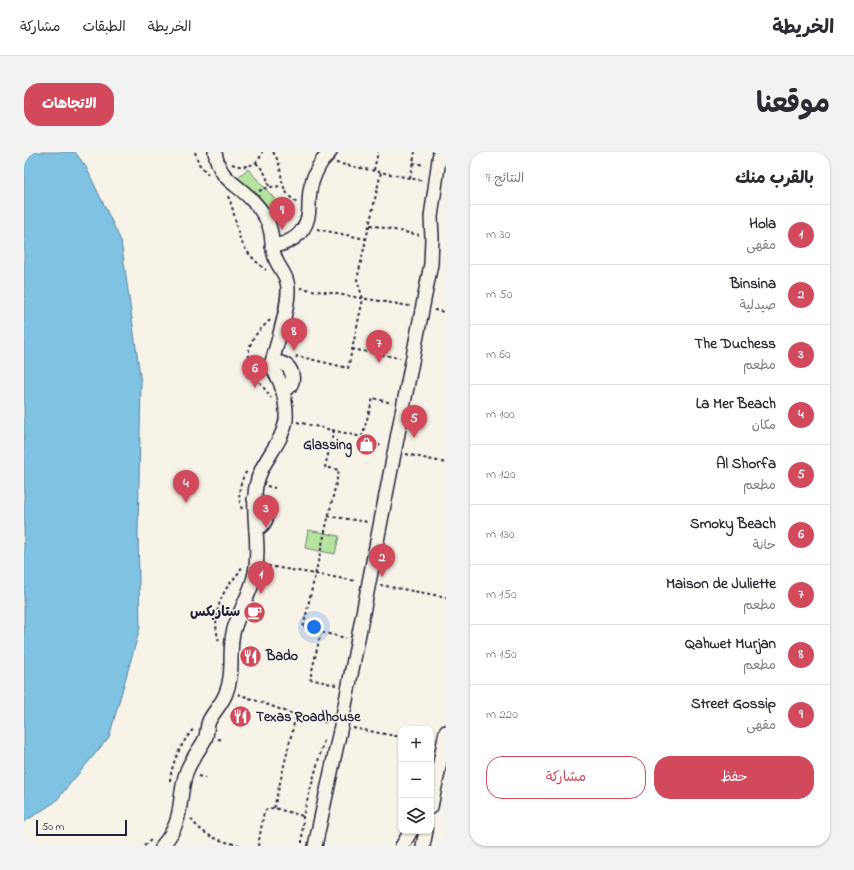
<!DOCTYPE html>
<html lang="ar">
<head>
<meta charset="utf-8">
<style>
	body { margin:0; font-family:"Indie Flower","Playpen Sans Arabic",sans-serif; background:#f2f2f3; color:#2b2b33; direction:rtl }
	.controls { position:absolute; right:12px; bottom:12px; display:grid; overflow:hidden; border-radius:8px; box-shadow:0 1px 3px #0004 }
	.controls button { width:36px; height:36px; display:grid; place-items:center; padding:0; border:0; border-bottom:1px solid #e1e1e2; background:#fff; color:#2b2b33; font:20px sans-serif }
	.scale { position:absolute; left:12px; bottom:10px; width:91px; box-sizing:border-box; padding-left:4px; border:2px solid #22223b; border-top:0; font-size:11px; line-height:14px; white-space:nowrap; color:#22223b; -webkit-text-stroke:3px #f7f3e8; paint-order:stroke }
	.you { position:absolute; left:290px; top:475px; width:14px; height:14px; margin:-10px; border:3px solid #fff; border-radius:50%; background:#1a73e8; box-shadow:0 0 0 6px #1a73e833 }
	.badge { display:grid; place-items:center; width:26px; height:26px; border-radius:50%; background:#d1495b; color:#fff; font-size:13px; font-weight:700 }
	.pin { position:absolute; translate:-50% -33px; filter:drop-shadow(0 1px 2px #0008) }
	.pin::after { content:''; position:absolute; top:21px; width:14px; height:12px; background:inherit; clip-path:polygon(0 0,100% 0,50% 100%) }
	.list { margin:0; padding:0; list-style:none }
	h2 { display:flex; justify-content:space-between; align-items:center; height:52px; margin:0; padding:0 16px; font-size:17px }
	h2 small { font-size:13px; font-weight:400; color:#7c7c81 }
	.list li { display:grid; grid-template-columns:26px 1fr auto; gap:12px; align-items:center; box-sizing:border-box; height:60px; padding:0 16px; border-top:1px solid #e1e1e2 }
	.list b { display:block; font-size:15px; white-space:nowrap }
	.list p { margin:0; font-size:13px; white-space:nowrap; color:#7c7c81 }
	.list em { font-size:13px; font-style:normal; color:#7c7c81 }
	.actions { display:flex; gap:8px; padding:12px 16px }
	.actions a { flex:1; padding:9px 0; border:1px solid #d1495b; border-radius:16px; text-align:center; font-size:14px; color:#d1495b }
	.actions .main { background:#d1495b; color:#fff }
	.icon { flex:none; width:22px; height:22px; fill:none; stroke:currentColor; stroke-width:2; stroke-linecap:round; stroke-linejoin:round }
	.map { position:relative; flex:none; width:422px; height:694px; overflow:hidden; direction:ltr; border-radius:16px }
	header { display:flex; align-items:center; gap:24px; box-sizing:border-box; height:56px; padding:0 20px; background:#fff; border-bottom:1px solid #e1e1e2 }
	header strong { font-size:19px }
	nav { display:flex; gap:22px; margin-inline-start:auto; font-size:14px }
	.intro { display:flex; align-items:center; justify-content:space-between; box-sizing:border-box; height:96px; padding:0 24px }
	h1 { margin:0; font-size:28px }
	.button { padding:10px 18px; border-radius:16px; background:#d1495b; color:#fff; font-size:14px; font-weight:700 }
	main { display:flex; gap:24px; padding:0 24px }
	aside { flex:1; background:#fff; border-radius:16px; box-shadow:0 1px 3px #0004 }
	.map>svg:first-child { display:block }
	.green { fill:#b7e3a1; stroke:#6c826e }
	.water { fill:#80c2e1; stroke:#5a829f }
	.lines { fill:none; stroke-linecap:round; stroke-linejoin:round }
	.minor-casing { stroke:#22223b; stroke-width:16 }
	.path { stroke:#22223b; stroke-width:2; stroke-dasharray:3 3; stroke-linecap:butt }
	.minor { stroke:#f7f3e8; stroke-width:13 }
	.labels { text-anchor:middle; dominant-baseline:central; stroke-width:3; stroke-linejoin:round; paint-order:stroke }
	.poi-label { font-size:14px; font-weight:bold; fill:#22223b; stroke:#f7f3e8; text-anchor:end }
</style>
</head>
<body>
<header>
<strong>الخريطة</strong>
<nav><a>الخريطة</a><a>الطبقات</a><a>مشاركة</a></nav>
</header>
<div class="intro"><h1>موقعنا</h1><a class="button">الاتجاهات</a></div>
<main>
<aside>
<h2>بالقرب منك<small>النتائج: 9</small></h2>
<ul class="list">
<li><span class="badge">1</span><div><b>Hola</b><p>مقهى</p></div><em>30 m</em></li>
<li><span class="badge">2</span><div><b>Binsina</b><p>صيدلية</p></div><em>50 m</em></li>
<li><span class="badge">3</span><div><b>The Duchess</b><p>مطعم</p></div><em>60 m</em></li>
<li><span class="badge">4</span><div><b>La Mer Beach</b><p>مكان</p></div><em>100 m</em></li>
<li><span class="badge">5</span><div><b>Al Shorfa</b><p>مطعم</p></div><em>120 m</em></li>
<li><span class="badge">6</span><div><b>Smoky Beach</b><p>حانة</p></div><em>130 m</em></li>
<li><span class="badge">7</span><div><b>Maison de Juliette</b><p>مطعم</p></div><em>150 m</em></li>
<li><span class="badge">8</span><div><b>Qahwet Murjan</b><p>مطعم</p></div><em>150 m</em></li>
<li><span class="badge">9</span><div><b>Street Gossip</b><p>مقهى</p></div><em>220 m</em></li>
</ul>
<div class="actions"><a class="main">حفظ</a><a>مشاركة</a></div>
</aside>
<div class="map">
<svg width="422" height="694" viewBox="0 0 422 694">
	<rect width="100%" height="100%" fill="#f7f3e8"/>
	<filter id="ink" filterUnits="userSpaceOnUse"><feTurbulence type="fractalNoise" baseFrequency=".025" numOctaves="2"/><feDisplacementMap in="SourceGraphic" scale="8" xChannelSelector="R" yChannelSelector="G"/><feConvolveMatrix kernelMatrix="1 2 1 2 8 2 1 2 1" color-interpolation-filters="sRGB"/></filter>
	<g filter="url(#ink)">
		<!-- green -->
		<g class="green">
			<polygon points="224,17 256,53 243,64 210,28"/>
			<polygon points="284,378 315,384 311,402 281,396"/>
		</g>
		<!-- water -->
		<polygon class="water" points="0,0 51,0 62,15 97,89 117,231 114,380 116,476 85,585 31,650 0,670"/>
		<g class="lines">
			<defs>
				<g id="minor">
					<path d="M248 94C265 92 280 83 284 65 286 55 284 45 287 34 289 26 293 17 298 9 301 6 304 3 306 0"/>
					<path d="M248 210C252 210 257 210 260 212 268 216 271 227 266 234 265 236 261 238 259 239"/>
					<path d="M230 347C246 355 247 369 232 378"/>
					<polyline points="407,655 422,580"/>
					<path d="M138 694C161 668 153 650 162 621 166 609 174 600 180 589 184 583 182 576 185 569 190 559 198 552 202 541 210 522 205 501 209 481 214 460 227 442 231 421 237 392 227 363 232 334 237 308 258 293 262 268 263 257 260 240 256 230 253 223 248 218 248 210 253 191 268 147 263 130 261 120 252 113 250 102 248 95 248 88 247 81 245 68 236 56 227 47 210 29 196 29 191 0"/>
					<polyline points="291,694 317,574 407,112 408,86 407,65 416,0"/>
					<polyline points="378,694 387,679"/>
					<polyline points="399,694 402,679"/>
				</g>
			</defs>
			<!-- minor casing -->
			<use href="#minor" class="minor-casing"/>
			<!-- path -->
			<g class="path">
				<polyline points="171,0 175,12 184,22"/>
				<path d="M249 0C263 20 250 34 273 51"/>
				<path d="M232 11C240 18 243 24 245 35"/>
				<polyline points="312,11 400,29"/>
				<polyline points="389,11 401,13"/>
				<path d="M208 12C220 17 235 14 238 0"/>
				<polyline points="350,18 354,0"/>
				<polyline points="386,26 391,0"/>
				<polyline points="235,39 245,35 258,34"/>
				<path d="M204 44C209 55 210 64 213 75 216 94 227 106 242 118"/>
				<polyline points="346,73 395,83"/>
				<polyline points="293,77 342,87"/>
				<polyline points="276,136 386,154"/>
				<polyline points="410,158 422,160"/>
				<path d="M246 168C241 173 235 178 231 184 215 207 234 227 247 246"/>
				<polyline points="328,197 376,206"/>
				<polyline points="272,206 273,204 324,216 339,147 333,128 357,20"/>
				<polyline points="273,270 338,285 359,295"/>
				<polyline points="310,278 301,315 315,318 279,476 322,486"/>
				<polyline points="338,285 349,246 368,251"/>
				<polyline points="382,302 422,311"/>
				<polyline points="243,334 251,336"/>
				<path d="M218 357C213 345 215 330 223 319"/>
				<polyline points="304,364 344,370"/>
				<polyline points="244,414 332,429"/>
				<polyline points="356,433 422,445"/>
				<polyline points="297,480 286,527 312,533"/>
				<path d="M195 489C189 471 193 450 204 434 210 426 214 423 219 413"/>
				<polyline points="219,506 225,507"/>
				<polyline points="214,542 272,563 305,571"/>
				<polyline points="329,576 377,585"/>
				<polyline points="194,587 200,588"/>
				<polyline points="174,624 181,626"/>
				<path d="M146 629C148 609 157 592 170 576"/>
				<polyline points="250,656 272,563"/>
				<path d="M167 667C181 686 197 689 219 694"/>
				<polyline points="278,691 279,664 300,588"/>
				<polyline points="120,694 127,688"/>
				<polyline points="234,694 240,660 243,657 250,656 279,664"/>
			</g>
			<!-- minor -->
			<use href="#minor" class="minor"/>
		</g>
	</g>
	<!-- icons -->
	<defs>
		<symbol id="shop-disc" viewBox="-11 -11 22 22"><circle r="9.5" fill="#d1495b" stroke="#f7f3e8"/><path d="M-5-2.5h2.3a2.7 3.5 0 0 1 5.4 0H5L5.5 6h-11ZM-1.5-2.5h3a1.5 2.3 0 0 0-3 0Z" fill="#fff"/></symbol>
		<symbol id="cafe-disc" viewBox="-11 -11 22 22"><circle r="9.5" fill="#d1495b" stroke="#f7f3e8"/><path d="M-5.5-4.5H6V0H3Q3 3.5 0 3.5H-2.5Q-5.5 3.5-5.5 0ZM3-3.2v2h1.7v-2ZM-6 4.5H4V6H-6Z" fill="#fff"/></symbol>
		<symbol id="restaurant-disc" viewBox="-11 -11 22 22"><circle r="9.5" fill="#d1495b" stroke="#f7f3e8"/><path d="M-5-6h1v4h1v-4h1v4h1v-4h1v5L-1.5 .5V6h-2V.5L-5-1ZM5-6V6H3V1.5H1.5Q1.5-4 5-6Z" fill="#fff"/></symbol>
	</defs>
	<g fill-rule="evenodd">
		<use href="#shop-disc" x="330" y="280" width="25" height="25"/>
		<use href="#cafe-disc" x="218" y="448" width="25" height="25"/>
		<use href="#restaurant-disc" x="214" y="492" width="25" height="25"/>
		<use href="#restaurant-disc" x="204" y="552" width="25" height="25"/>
	</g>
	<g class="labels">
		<!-- poi labels -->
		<g class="poi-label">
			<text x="328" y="293">Glassing</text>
			<text x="216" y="460">ستاربكس</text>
			<text x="242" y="504" text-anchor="start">Bado</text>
			<text x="232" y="565" text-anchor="start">Texas Roadhouse</text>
		</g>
	</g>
</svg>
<div class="controls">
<button>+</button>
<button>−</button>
<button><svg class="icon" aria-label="layers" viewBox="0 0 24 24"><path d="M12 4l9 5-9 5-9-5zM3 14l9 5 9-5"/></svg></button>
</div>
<div class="scale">50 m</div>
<div class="you"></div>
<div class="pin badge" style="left:237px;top:442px">1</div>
<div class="pin badge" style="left:358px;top:425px">2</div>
<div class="pin badge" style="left:242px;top:376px">3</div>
<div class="pin badge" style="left:162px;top:351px">4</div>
<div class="pin badge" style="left:390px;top:286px">5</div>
<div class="pin badge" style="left:231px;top:236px">6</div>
<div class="pin badge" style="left:355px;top:211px">7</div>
<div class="pin badge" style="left:270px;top:199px">8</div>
<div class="pin badge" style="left:258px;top:78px">9</div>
</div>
</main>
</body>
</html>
